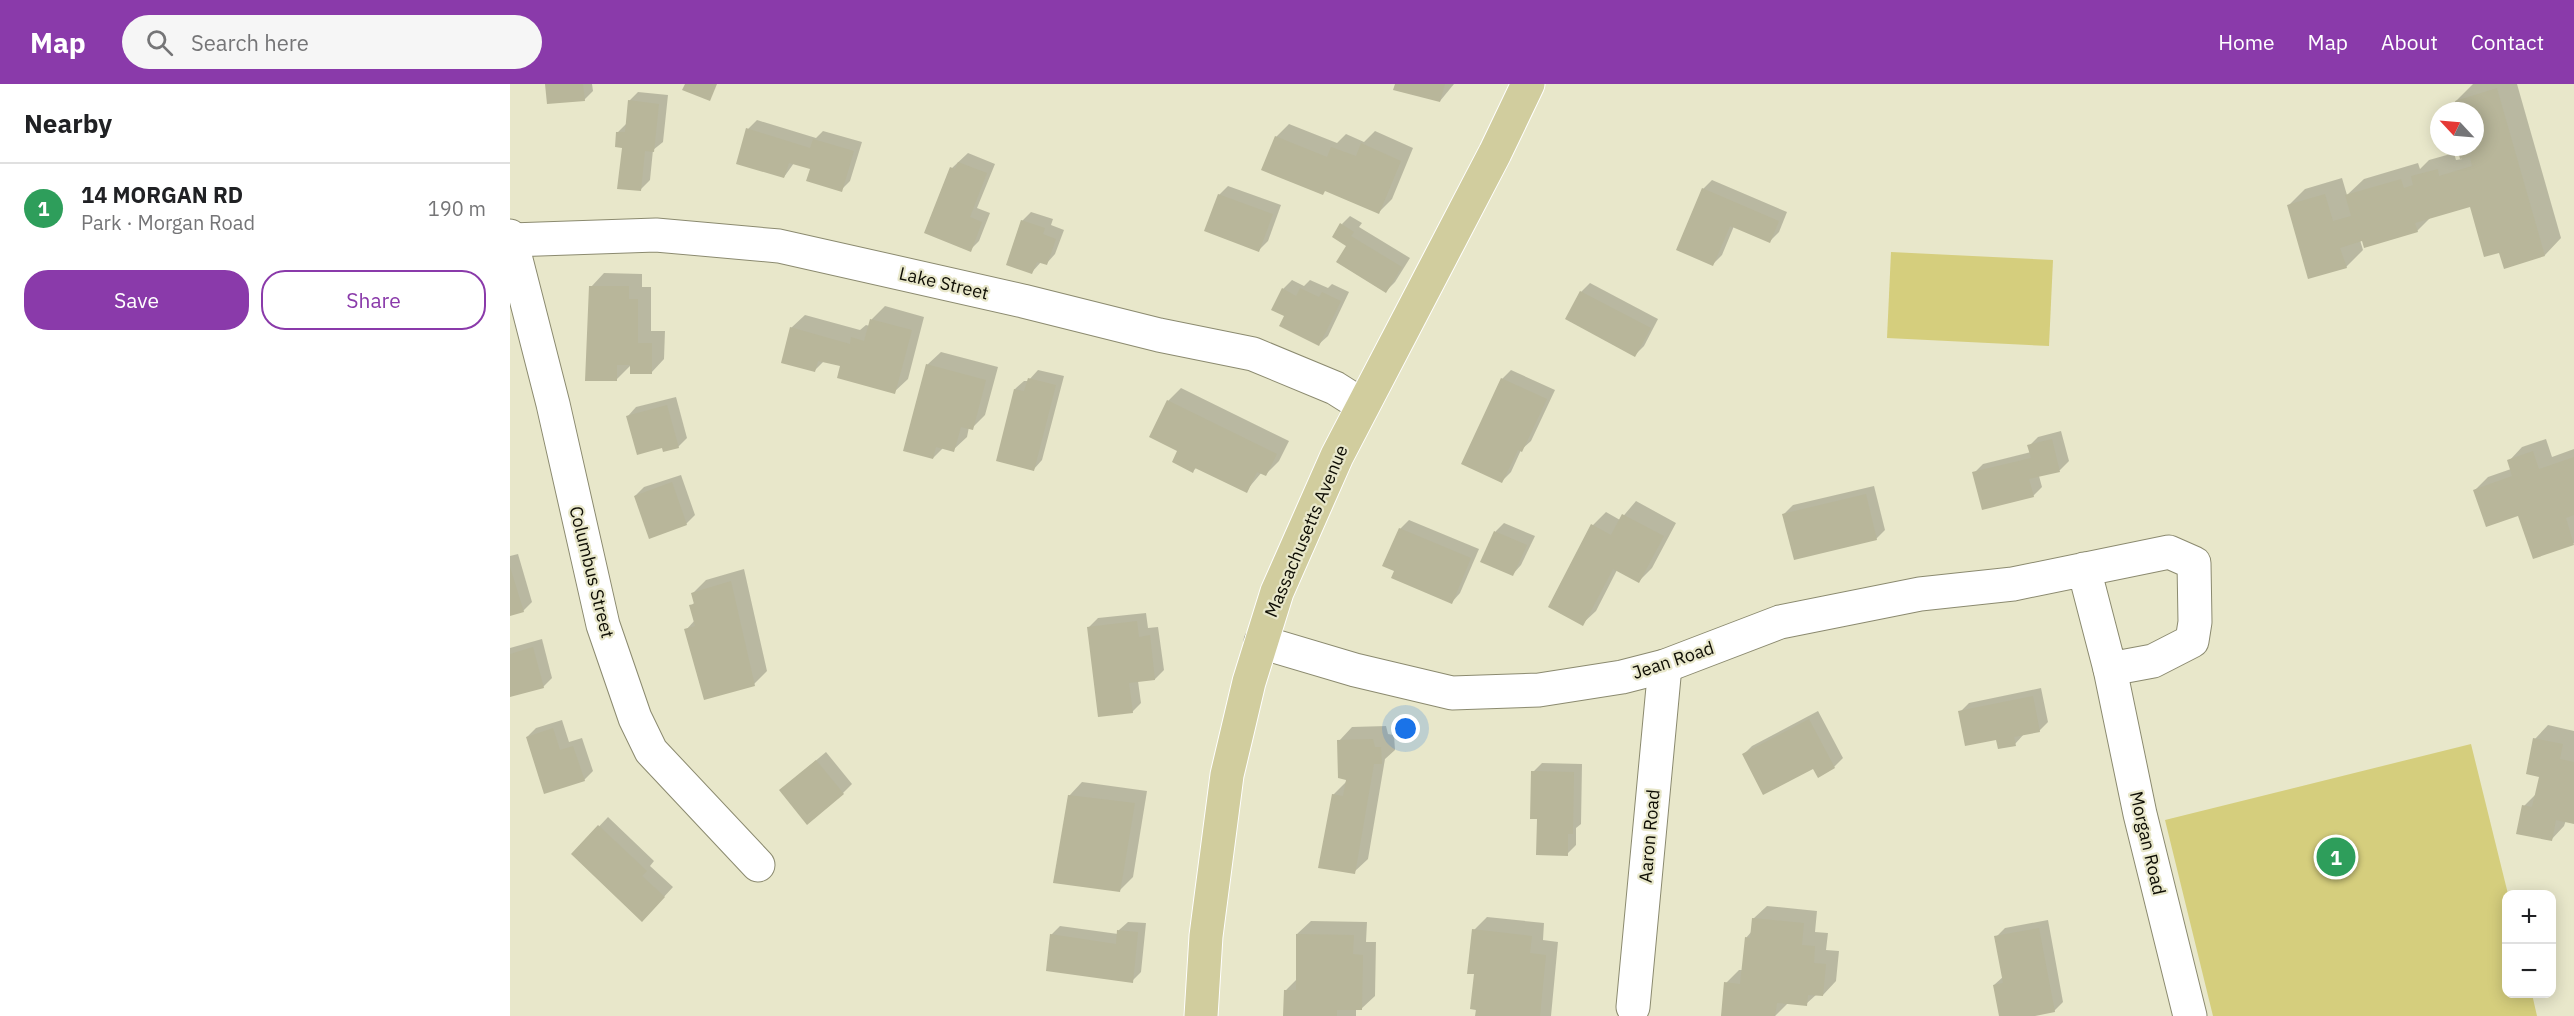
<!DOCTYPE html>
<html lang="en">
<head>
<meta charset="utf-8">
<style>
	body { margin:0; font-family:"IBM Plex Sans",sans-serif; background:#f6f6f6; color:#202124 }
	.controls { position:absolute; right:18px; bottom:18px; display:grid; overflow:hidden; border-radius:12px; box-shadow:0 3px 15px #0003 }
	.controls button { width:54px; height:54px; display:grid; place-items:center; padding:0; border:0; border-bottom:2px solid #e0e0e0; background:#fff; color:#202124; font:30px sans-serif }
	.compass { position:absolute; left:1920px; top:18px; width:54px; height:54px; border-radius:50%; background:#fff; box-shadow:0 3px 15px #0003; rotate:296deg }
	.you { position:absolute; left:896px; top:645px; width:21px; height:21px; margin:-15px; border:4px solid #fff; border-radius:50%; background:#1a73e8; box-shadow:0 0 0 9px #1a73e833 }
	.badge { display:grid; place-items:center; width:39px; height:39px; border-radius:50%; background:#8a3aaa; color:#fff; font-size:20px; font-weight:700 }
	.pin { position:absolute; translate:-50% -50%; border:3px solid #fff; box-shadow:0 2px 6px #0006 }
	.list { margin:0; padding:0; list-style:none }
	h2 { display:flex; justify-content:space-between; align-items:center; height:78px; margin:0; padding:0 24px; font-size:26px }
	h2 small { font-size:20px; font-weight:400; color:#757577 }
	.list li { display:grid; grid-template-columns:39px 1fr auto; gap:18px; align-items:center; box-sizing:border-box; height:90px; padding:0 24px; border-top:2px solid #e0e0e0 }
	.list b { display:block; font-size:22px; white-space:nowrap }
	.list p { margin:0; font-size:20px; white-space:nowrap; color:#757577 }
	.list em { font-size:20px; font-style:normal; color:#757577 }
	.actions { display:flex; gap:12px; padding:18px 24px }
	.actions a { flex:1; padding:14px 0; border:2px solid #8a3aaa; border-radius:24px; text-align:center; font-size:21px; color:#8a3aaa }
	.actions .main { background:#8a3aaa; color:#fff }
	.icon { flex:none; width:33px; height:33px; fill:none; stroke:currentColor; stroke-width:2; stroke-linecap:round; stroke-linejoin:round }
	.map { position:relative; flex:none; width:2064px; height:932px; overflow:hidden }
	header { display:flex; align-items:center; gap:36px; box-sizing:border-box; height:84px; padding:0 30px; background:#8a3aaa; color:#fff }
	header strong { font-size:28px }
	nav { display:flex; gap:33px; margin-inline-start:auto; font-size:21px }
	.search { width:420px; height:54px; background:#f6f6f6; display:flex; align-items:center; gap:15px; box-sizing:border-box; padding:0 21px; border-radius:33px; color:#757577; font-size:22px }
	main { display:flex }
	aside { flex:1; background:#fff }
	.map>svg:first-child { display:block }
	.green { fill:#d5ce7d }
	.shadow { fill:#0003 }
	.building { fill:#b8b69a }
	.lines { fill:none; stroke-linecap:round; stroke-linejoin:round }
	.minor-casing { stroke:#8b8a6f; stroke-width:35 }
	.major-casing { stroke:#fff; stroke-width:35 }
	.minor { stroke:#fff; stroke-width:33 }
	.major { stroke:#d1cd9e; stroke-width:33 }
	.labels { text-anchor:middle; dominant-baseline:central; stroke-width:4.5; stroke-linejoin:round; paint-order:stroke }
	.street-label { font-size:18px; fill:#0e0d04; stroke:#e8e7ca }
</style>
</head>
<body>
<header>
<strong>Map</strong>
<div class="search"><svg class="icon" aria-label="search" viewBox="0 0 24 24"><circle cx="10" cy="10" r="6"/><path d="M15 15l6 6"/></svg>Search here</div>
<nav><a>Home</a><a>Map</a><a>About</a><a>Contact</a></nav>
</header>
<main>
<aside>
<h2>Nearby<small></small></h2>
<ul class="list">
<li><span class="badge" style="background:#2e9e5b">1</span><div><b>14 MORGAN RD</b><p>Park · Morgan Road</p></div><em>190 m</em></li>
</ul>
<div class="actions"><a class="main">Save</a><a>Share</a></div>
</aside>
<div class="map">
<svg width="2064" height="932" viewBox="0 0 2064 932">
	<rect width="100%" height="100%" fill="#e8e7ca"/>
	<!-- green -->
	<g class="green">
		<polygon points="1381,168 1543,176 1539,262 1377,254"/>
		<polygon points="1961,660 1998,810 1996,910 2022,910 2027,932 1703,932 1655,736"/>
	</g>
	<!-- shadow -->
	<g class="shadow">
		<polygon points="37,0 82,0 83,7 74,16"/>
		<polygon points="886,0 944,0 930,17"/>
		<polygon points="1963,0 2007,0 2051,154 2035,171 1990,167 1961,121 1922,132 1907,147 1850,156 1853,166 1836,183 1778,122 1795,105 1832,94 1837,111 1854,95 1908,79 1910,85 1919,76 1944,69 1946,76 1952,75 1948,63 1965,63 1965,27 1949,27 1946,17"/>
		<polygon points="128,8 158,11 153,58 143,66 140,96 131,105 108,48 117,39 119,17"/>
		<polygon points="247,36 306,54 313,47 352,58 340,97 331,106 302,84 284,79 274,93 238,45"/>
		<polygon points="779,40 827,59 836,50 854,58 865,47 903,64 882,115 869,128 766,53"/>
		<polygon points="458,69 485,80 467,124 480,129 469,157 460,166 416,148 442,84"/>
		<polygon points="1202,96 1277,128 1269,148 1260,157 1224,142 1212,171 1203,180 1193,105"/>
		<polygon points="718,102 771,121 758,157 749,166 709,111"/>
		<polygon points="521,128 543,135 541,141 554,146 545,170 537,179 531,178 522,188 512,137"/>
		<polygon points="840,132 852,139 849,143 900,174 885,198 876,207 838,161 832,140"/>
		<polygon points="94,189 132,190 132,203 141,203 141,247 155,247 154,275 141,289 122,280 106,296 81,203"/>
		<polygon points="782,196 794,202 800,196 818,204 822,200 839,208 818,252 809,260 776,231 773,205"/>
		<polygon points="1080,199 1148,235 1134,262 1125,271 1057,235 1071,208"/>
		<polygon points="375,222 414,233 398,295 384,308 332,281 314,277 305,286 281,244 295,231 350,246 356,241 360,242 362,235"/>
		<polygon points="431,268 488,283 475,331 462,344 459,343 457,353 443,366 433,364 423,374 417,281"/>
		<polygon points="528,286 554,292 532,376 524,385 505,305 514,297 518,297"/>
		<polygon points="1001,286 1045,306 1021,357 1011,366 1001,388 992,397 953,379 992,295"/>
		<polygon points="671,304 779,357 769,377 756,390 752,388 736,407 687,383 683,387 669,366 658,317"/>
		<polygon points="166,313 177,354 168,363 118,332 126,323"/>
		<polygon points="1551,347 1559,377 1550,386 1529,392 1532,403 1523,412 1464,389 1473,380 1521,368 1519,362 1528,353"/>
		<polygon points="2036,355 2042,373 2064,365 2064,459 2024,473 2009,430 1965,406 1978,393 2001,385 1999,377 2012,363"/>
		<polygon points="171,391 185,431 176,440 125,412 134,403"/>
		<polygon points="1364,402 1375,446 1366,455 1274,430 1283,421"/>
		<polygon points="1126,417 1166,439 1142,484 1129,497 1107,486 1086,527 1072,540 1083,441 1096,428 1110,436"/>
		<polygon points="899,436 969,465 950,509 942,518 890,445"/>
		<polygon points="994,439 1025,452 1011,481 1003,490 972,477 986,447"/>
		<polygon points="8,470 22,518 13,527 0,531 0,472"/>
		<polygon points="234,485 257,587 244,600 176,546 185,536 181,522 185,518 183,509 196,496"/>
		<polygon points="636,529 638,544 648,543 654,586 645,595 628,597 631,619 622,628 579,543 588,534"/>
		<polygon points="32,555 42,594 33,603 0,612 0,564"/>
		<polygon points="1531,604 1538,638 1529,647 1514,650 1505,660 1487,654 1450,628 1459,619"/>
		<polygon points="1308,627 1333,674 1324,683 1304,683 1234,670 1242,662"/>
		<polygon points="52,636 59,658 72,654 83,687 74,696 17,653 26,644"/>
		<polygon points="2038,641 2064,647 2064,738 2056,736 2054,742 2041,756 2014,722 2027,709 2030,692 2025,655"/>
		<polygon points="876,642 878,650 884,651 885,666 875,675 858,775 844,788 823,711 839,695 829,657 842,643"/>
		<polygon points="316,668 342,700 333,709 271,706"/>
		<polygon points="1032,679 1072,680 1071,740 1066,744 1066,761 1057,770 1028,734 1023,688"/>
		<polygon points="572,698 637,707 623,793 610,806 559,712"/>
		<polygon points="98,733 144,777 140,782 163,803 141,827 63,770"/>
		<polygon points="1257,822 1307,827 1305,848 1318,849 1316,866 1329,867 1326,897 1313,911 1307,910 1296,920 1278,919 1265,932 1213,932 1216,899 1229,886 1233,886 1236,854 1242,847 1243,835"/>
		<polygon points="977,833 1034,839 1033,856 1048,858 1041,932 966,932 964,846"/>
		<polygon points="1538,836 1553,918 1544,927 1517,932 1490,932 1484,901 1494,892 1486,853 1495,844"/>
		<polygon points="801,837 857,838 856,858 866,858 865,912 851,925 846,925 846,932 787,932 775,907 788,894 787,850"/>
		<polygon points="618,838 636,839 631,888 622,897 541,851 550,842 608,850 609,846"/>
	</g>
	<!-- building -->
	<g class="building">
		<polygon points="35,0 73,0 75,17 37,20"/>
		<polygon points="175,0 207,0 200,17 172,6"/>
		<polygon points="885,0 935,0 930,18 883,6"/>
		<polygon points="1987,4 2035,172 1994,185 1989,169 1974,173 1960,123 1905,139 1908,148 1854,164 1852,157 1830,164 1837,184 1798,195 1777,121 1815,110 1823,137 1841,132 1835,111 1891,95 1894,104 1903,101 1901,92 1928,85 1929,92 1962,82 1960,73 1950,75 1947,63 1965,63 1965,27 1948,27 1945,17"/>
		<polygon points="118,16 149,20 144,68 135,67 131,107 107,105 112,64 105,63 106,48 115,48"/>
		<polygon points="236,44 300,64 303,55 344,67 332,108 296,97 300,85 279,79 274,94 226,80"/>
		<polygon points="765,52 817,73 821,63 846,72 851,59 891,77 869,130 815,107 813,111 751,86"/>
		<polygon points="448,78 477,89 460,133 472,138 461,168 414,149 440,83 445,85"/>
		<polygon points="1192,104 1269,137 1260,159 1220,142 1203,182 1166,166"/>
		<polygon points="708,110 763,130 749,168 694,147"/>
		<polygon points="511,136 535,144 533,150 546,155 537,181 527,178 522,190 496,181"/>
		<polygon points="830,139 844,148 841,152 892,183 876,209 826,178 836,162 822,153"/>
		<polygon points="79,202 119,202 119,215 128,215 128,259 142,259 142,290 120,290 120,281 107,281 107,297 75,297"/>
		<polygon points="772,204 786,212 790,204 809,213 812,208 831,217 809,262 769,242 774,232 761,226"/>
		<polygon points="1070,207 1141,244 1125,273 1055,235"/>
		<polygon points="360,235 402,246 385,310 327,294 330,282 308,277 305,288 271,279 280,243 340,260 341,253 354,257"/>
		<polygon points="416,280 476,296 463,346 451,343 444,368 426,363 423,375 393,367"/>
		<polygon points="518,294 546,301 524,387 486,377 504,305 514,307"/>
		<polygon points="991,294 1037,315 1012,368 1008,366 992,399 951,380"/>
		<polygon points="657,316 767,370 756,392 747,388 737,409 685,384 683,389 662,378 667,367 639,353"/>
		<polygon points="157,321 169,364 153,368 152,364 127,371 116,332"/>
		<polygon points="1542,355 1550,388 1519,395 1524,413 1472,426 1462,388 1521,374 1517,361"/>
		<polygon points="2023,367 2029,385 2064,373 2064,431 2056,434 2064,461 2023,475 2008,432 1976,443 1963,406 2002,392 1997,376"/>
		<polygon points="162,398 177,441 139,455 124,412"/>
		<polygon points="1356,410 1367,456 1284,476 1272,430"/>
		<polygon points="1112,430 1154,452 1129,499 1103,485 1073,542 1038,523 1081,440 1101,451"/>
		<polygon points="889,444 961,474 942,520 881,494 884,487 872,482"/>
		<polygon points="984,447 1017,461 1003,492 970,478"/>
		<polygon points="0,483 14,528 0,532"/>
		<polygon points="221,497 245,602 194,616 174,545 185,542 179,521 184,520 181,509"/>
		<polygon points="627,537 629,553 640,551 645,596 619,599 623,629 588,633 577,543"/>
		<polygon points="23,563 34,604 0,613 0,570"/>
		<polygon points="1523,612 1530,648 1504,653 1506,662 1488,665 1486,656 1455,662 1448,627"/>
		<polygon points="1299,635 1325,684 1308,694 1303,685 1253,711 1232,670"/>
		<polygon points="43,644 50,666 63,662 75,697 34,710 16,653"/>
		<polygon points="2023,654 2053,660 2050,675 2064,678 2064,740 2046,736 2042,757 2006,750 2012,721 2022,723 2029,693 2016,690"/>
		<polygon points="863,655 865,663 871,663 872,680 864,680 845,790 808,784 822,710 833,712 836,696 828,694 827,656"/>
		<polygon points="306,676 334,710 297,741 269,706"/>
		<polygon points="1021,687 1064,688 1063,750 1058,750 1058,772 1026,771 1027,735 1020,735"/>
		<polygon points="558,711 625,719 610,808 543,799"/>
		<polygon points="88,741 137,787 132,792 155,813 132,838 61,770"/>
		<polygon points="1242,834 1294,839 1292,861 1305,862 1304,879 1316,880 1313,912 1298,911 1297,922 1267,919 1265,932 1211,932 1214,898 1230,900 1235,853 1240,854"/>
		<polygon points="1529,844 1545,928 1525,932 1489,932 1483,901 1493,899 1484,852"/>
		<polygon points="962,845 1022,852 1020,869 1036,871 1030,932 965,932 966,926 960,925 964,890 957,890"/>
		<polygon points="607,846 628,848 623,899 536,887 540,850 606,860"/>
		<polygon points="786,850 844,851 843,870 853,871 852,926 827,926 827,932 773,932 774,906 786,906"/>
	</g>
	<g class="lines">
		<defs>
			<g id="minor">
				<polyline points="0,152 43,320 93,541 125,634 141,667 248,781"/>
				<polyline points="1,156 146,151 269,162 513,217 649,251 743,270 825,304 852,321"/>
				<polyline points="751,558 845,586 942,609 1029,606 1112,593 1155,582 1270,538 1410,510 1503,500 1659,468 1684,479 1685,538 1682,557 1643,577 1600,585 1574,485"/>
				<polyline points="1600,585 1630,730 1680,932"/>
				<polyline points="1123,923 1155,582"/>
			</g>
			<polyline id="major" points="691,932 696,852 717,691 739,598 767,508 827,372 985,69 1018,0"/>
		</defs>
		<!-- minor casing -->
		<use href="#minor" class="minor-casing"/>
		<!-- major casing -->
		<use href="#major" class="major-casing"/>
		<!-- minor -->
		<use href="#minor" class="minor"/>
		<!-- major -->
		<use href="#major" class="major"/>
	</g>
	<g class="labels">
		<!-- street labels -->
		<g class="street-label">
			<text transform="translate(434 199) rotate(13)">Lake Street</text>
			<text transform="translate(796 447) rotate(-67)">Massachusetts Avenue</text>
			<text transform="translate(82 488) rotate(76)">Columbus Street</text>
			<text transform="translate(1163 576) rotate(-18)">Jean Road</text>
			<text transform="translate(1139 752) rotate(-85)">Aaron Road</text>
			<text transform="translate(1638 759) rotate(77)">Morgan Road</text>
		</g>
	</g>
</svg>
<div class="controls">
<button>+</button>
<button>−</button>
</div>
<svg class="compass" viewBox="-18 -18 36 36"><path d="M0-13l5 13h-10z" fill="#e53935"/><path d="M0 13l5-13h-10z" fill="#757577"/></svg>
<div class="you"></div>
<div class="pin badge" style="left:1826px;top:773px;background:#2e9e5b">1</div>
</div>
</main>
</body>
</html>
